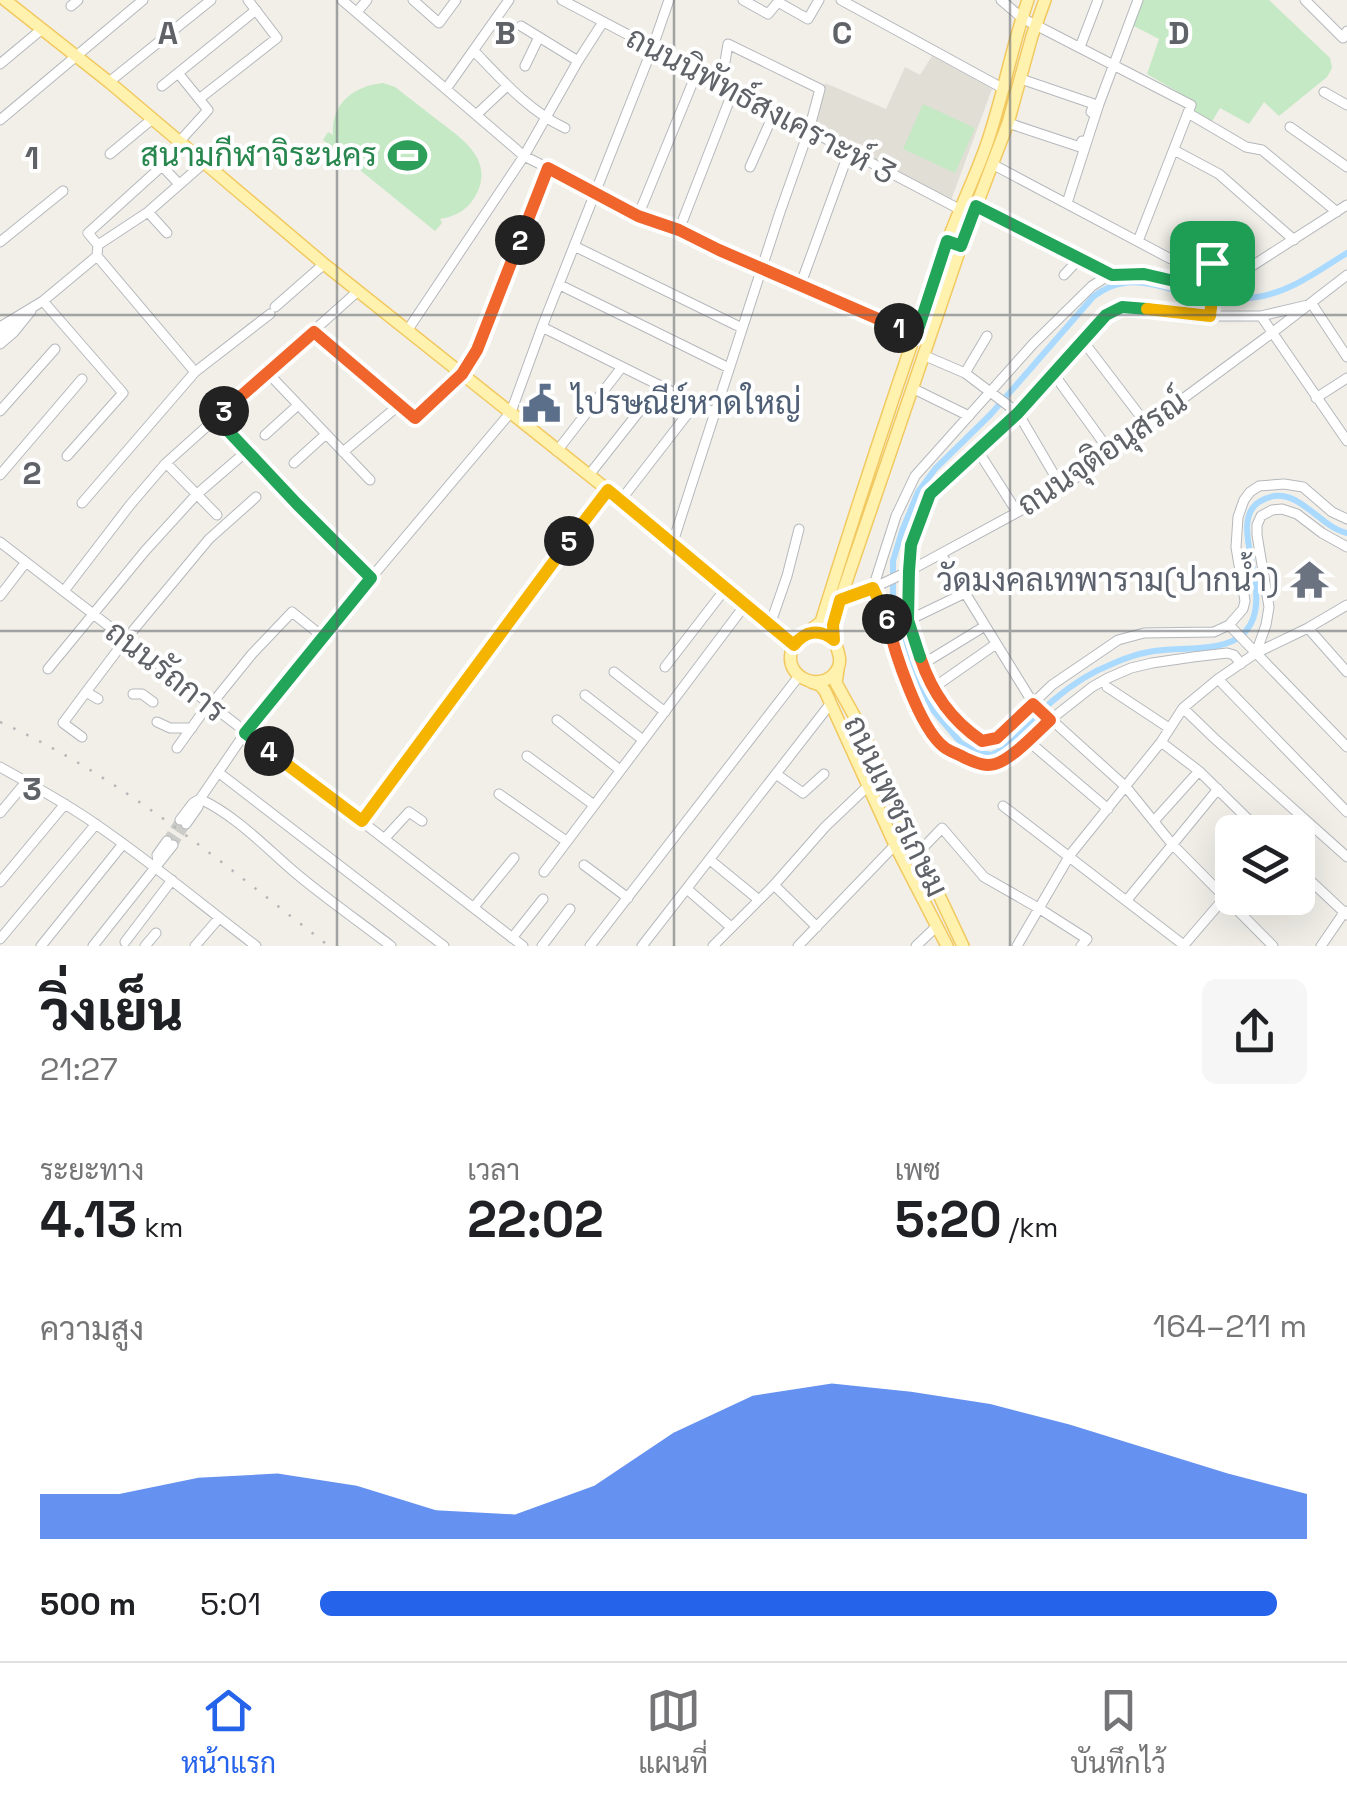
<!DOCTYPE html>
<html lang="th">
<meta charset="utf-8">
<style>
:root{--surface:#fff;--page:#f6f6f6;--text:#202124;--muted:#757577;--line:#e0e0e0;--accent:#2563eb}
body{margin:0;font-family:"Space Grotesk",Sarabun,sans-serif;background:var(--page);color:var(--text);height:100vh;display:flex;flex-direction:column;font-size:38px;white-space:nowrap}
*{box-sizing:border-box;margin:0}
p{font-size:32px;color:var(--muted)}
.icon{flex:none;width:55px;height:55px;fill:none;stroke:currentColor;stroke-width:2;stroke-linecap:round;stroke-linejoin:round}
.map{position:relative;height:946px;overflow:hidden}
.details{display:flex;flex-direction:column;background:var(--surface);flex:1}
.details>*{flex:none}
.tools{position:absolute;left:1215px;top:815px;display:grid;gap:20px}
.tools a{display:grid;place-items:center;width:100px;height:100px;border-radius:15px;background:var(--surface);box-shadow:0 10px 40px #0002;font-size:50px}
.pin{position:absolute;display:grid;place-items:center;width:85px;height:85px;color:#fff;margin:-42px;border-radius:20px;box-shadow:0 5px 15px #0006}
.km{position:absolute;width:50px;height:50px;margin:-25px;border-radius:50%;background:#222;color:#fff;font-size:28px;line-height:50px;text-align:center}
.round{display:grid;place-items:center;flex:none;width:105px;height:105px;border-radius:15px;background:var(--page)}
.summary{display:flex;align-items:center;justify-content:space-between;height:170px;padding:0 40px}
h1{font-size:55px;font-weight:800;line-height:75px}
.stats{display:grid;grid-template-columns:repeat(3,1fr);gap:15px;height:170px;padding:10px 40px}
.stats div{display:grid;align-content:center}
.stats b{font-size:50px;font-weight:800}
.stats small{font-size:28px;font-weight:400}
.stats p{font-size:28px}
.chart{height:280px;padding:20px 40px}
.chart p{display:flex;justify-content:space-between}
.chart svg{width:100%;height:180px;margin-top:10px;fill:var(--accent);opacity:.7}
ul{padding:0 40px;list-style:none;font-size:32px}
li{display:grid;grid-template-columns:160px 120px 1fr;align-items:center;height:75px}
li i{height:25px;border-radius:12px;background:var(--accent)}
.menu{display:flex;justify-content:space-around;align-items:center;height:140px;border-top:2px solid var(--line);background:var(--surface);font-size:28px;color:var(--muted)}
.menu a{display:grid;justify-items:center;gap:5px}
.menu .active{color:var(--accent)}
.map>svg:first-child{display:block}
.education{fill:#e1ded6}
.green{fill:#c5e8c5}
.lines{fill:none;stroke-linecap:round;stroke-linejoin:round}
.canal{stroke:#aadaff;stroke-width:6}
.minor-tunnel{stroke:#ccccc8;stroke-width:9;stroke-dasharray:9 4.5;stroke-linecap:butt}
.minor-casing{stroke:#b5b8bc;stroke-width:11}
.major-casing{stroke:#f2c960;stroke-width:14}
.minor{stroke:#fff;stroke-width:9}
.major{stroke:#fff2af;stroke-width:11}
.rail{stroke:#b6b7b8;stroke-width:2.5;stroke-dasharray:2.5 12;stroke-linecap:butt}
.split-1-casing{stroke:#fff;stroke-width:20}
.split-2-casing{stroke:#fff;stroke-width:20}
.split-3-casing{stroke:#fff;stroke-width:20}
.split-4-casing{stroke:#fff;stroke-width:20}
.split-5-casing{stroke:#fff;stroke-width:20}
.split-6-casing{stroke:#fff;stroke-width:20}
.split-7-casing{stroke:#fff;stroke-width:20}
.split-8-casing{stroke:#fff;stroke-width:20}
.split-9-casing{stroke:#fff;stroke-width:20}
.split-1{stroke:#22a559;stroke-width:12}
.split-2{stroke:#f0652b;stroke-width:12}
.split-3{stroke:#f0652b;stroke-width:12}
.split-4{stroke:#22a559;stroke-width:12}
.split-5{stroke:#f5b400;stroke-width:12}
.split-6{stroke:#f5b400;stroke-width:12}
.split-7{stroke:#f0652b;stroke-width:12}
.split-8{stroke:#22a559;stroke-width:12}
.split-9{stroke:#f5b400;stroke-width:12}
.grid{fill:none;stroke:#5f6368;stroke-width:2.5;stroke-opacity:0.55}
.labels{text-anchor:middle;stroke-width:8;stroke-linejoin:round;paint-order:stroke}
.street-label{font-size:32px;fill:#5f6368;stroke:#fff}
.leisure-label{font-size:32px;fill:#27864d;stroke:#fff;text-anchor:end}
.service-label{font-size:32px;fill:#4e5e75;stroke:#fff;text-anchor:start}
.worship-label{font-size:32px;fill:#5b616d;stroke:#fff;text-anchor:end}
.grid-label{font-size:32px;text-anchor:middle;font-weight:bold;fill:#5f6368;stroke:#fff;stroke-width:8;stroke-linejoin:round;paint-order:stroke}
</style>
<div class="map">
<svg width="1347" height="946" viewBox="0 0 1347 946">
<rect width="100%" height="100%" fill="#f1efe8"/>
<path class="education" d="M932,56L992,89L950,203L810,132L825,83L886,109L905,67L920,75Z"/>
<path class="green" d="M1141,0H1269L1330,58L1332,68L1327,77L1279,116L1264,102L1249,124L1220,108L1211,123L1192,112L1195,102L1147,74L1159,39L1132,25Z
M383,83L395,87C410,99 425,110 440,122C463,139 493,160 477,193C469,209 457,216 440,219L442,223L435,231L323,140L328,132L333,135C331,104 353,86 383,83Z
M923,104L975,128L955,173L903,149Z"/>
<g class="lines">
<path class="canal" d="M1347,253C1319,270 1291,292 1257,297C1240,300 1220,301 1203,297C1163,289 1129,268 1093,297L991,414L935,469L918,492L902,531L893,561V595L898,628L915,674L933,710L961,743L977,752L991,755L1004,749C1036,715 1068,681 1112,664C1123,659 1137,654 1149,652C1176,646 1226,654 1245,632C1278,596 1225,524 1259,502C1295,479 1316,526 1347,533"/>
<path class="minor-tunnel" d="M167,841L180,820
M173,845L186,824"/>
<defs>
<path id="minor" d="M342,0L524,156L596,192L638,216L679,230L719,250L916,335
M413,0L439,23L456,0
M562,0L961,210
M743,0L768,14L778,2L808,19L819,0
M841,0L1004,89
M1001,0L1022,18L1191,105L1138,241
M1305,0L1343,38L1347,31
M71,6L78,0
M357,12L367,0
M521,26L578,61
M1080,47L1098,0
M474,51C502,80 529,111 565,128
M0,64L42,29
M525,66L539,37
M178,73L208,110L179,142
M1021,79L1094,104L1091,112
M109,82L211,0
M162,86L256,10
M446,89L509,0
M1324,92L1347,105
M199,99L277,38L248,0
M1188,113L1246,147L1262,150L1337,212
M476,115L507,86
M0,120L143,0
M1008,123L1080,147L1082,141
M1290,127L1347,167
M1174,150L1219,174L1294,240
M110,154L151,120
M992,164L1169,258L1204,271
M750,167L774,113
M1067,203L1099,104L1138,0
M976,206L1112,275
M148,212L167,233
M638,216L697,72
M679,230L733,91
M0,242L63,191
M98,245L88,233L162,166L179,184
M574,246L742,328
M97,256L195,372
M1205 270a7 7 0 1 1 14 0a7 7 0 1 1-14 0Z
M1219,269L1252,266L1347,205
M1064,275L1080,258
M560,285L729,368
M800,286L849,152
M1213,290L1129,273L1106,277L1092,286L1033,344L915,476L896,516L873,588L886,616L891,640L907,682L930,731L945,748L980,764L991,766L1004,760L1050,720L1092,687L1108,678L1131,668L1152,663L1193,657L1227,653L1234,655L1241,664
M43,301L123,393L67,456
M275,307L324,264
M1210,316L1213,285
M1261,316L1347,441
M0,327L43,301L97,256L98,245L148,212L205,162
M542,327L715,413
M314,331L398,406L343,452
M407,331L524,156L578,61L603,22
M0,336L13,325
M1083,341L1147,425
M0,344L14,332L31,311
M923,355L965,373L1018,413L1062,488
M1347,357L1312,304L1261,316H1210L1128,307L1113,310L1092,329L1018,413L930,494L911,545L909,620L933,688L948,712L965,730L981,741L997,738L1052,685L1118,640L1144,633L1214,632L1229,625L1243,609L1245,601L1236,547L1238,517L1244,500L1250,492L1259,486L1284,484L1303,487L1332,512L1347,519
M267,372L370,480
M965,373L987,336
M1053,373L1111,453
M912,388L969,416
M1316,398L1347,378
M398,406L415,418L462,375L477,350L548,168
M0,411L55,349
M215,418L297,505L371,577
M265,435L298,405
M557,451L622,367
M978,451L1017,512
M166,463L217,515
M294,463L326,434
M0,475L82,379
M589,475L660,385
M621,500L696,403
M82,503L195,372L270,314
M0,542L523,946
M673,542L780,212L809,130L820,89L728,44L721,85
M941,554L1033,703L1126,787L1172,844L1273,946
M64,591L130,505L166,463L358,291
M0,596L26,562
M840,600L873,588L909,571L1062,488L1272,333L1347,275
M909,620L965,593
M770,625L787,576L799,529
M1229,625L1347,747
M1308,628L1347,672
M1256,653L1266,625L1269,607L1257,535V525L1261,516L1272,510L1282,509L1297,514L1322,533L1347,547
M923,664L985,626
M665,667L726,588
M48,669L145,551L196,495L247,451
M614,672L665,712
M1218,679L1347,812
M1107,687L1169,728
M933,688L996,644
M133,694H142L153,702
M585,695L643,740
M98,699L86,692L126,639L209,539L256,497
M210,706L252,654L292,612L322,636
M1183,708L1214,738L1347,857
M557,720L620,770
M157,722L170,728H192
M82,737L63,723L86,692
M1027,740L1108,809
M1161,742L1199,771L1261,832
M177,748L208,705
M527,756L594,805
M0,767C32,785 64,802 94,823C150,861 202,905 256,946
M218,772L444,946
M776,774L803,793L824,774
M499,794L566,841
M200,799C237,816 267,849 298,875C328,900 360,922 391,946
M1003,806L1185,946
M0,813L26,782
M180,820L193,803L200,799
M362,821L608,490
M1154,821L1199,771
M186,824L198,807L200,799L245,733L322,636L511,412L542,327L652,49L669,0
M385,838L409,812L422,821
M918,853L942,828L984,877L1040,909L1087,939L1081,946
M710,860L759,900
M158,862L157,855L167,841
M584,865L628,898
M1298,869L1347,915
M544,872L745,605
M0,882L65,804
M774,885L817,927
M687,889L731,927
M1127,900L1218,789
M474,907L514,858
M512,938L543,899
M0,939L96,824
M125,942L172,880
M1184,945L1232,889
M41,946L123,844
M93,946L173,845
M145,946L156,933
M195,946L219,918
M542,946L570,909
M590,946L799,676
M642,946L831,703
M713,946L774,885L825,827L869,785
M798,946L895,845
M916,946L937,926
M1017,946L1070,855L1161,742L1183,708L1218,679L1256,653L1308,628L1347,605
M1321,946L1345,911"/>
<path id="major" d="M5,0L109,82L324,264L673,542L793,645
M809,631L821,622C860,496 902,370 946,245C958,212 974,180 986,146C1003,98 1011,48 1028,0
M834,640C819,628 795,630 791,653C786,676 816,691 833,675C848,660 833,647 833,631C833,620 837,610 840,600L961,246L1008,123L1032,36L1045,0
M838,670L836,683L856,719L963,946
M811,682L820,685L825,691L895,845L947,946"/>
</defs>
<use href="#minor" class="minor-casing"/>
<use href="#major" class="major-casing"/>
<use href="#minor" class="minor"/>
<use href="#major" class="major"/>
<path class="rail" d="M0,722C122,777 224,865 329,946"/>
</g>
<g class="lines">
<defs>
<path id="split-1" d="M899,328L916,336L947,241L961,246L976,206L1112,275L1144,274L1213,290L1215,277L1219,269L1212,263"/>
<path id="split-2" d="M520,240L548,168L638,216L679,230L719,250L899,328"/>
<path id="split-3" d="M224,411L314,332L415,418L462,374L477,350L520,240"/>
<path id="split-4" d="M224,411L216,418L297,504L371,578L245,733L269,751"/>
<path id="split-5" d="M269,751L362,821L569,541"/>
<path id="split-6" d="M569,541L608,490L794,645C805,631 819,628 834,640L833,625L840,600L873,588L887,619"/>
<path id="split-7" d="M887,619C894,651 919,728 944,747C950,752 959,754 965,758C975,762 984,767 995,764C1012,759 1036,733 1050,720L1033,704L997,738L982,741C951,720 932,693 920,657"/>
<path id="split-8" d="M920,657L908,620L909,571L911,545L930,494L1018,413L1106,315L1122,307L1147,309"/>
<path id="split-9" d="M1147,309L1210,316L1213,290L1204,271L1207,264L1212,263"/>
</defs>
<use href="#split-1" class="split-1-casing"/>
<use href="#split-2" class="split-2-casing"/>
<use href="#split-3" class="split-3-casing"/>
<use href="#split-4" class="split-4-casing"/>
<use href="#split-5" class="split-5-casing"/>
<use href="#split-6" class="split-6-casing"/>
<use href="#split-7" class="split-7-casing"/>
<use href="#split-8" class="split-8-casing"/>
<use href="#split-9" class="split-9-casing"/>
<use href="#split-1" class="split-1"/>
<use href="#split-2" class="split-2"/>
<use href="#split-3" class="split-3"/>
<use href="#split-4" class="split-4"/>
<use href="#split-5" class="split-5"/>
<use href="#split-6" class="split-6"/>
<use href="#split-7" class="split-7"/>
<use href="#split-8" class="split-8"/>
<use href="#split-9" class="split-9"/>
</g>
<path class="grid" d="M337,0V946M674,0V946M1010,0V946M0,315H1347M0,631H1347"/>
<defs>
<symbol id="stadium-bare" viewBox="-9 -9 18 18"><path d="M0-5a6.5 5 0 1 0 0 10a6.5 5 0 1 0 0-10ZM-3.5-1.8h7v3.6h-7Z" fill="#2e9e5b" stroke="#fff" stroke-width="2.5" paint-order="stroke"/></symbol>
<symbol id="civic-bare" viewBox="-9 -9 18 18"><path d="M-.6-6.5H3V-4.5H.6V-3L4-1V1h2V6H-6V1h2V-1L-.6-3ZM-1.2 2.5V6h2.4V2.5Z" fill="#5c6f8a" stroke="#fff" stroke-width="2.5" paint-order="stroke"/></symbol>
<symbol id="temple-bare" viewBox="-9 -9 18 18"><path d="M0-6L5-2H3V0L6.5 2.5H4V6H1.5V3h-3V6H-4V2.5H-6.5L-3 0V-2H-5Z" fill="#6b7280" stroke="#fff" stroke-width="2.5" paint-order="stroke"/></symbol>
</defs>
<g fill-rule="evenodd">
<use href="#stadium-bare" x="380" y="128" width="55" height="55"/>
<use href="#civic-bare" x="514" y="376" width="55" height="55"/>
<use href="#temple-bare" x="1282" y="552" width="55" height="55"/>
</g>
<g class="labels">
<g class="street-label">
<text transform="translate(761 105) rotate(28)" y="11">ถนนนิพัทธ์สงเคราะห์ 3</text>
<text transform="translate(1102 453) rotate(-34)" y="11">ถนนจุติอนุสรณ์</text>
<text transform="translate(166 671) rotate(38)" y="11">ถนนรัถการ</text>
<text transform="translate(896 806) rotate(64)" y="11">ถนนเพชรเกษม</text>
</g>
<g class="leisure-label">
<text x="377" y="166">สนามกีฬาจิระนคร</text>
</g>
<g class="service-label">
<text x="572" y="414">ไปรษณีย์หาดใหญ่</text>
</g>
<g class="worship-label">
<text x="1279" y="591">วัดมงคลเทพาราม(ปากน้ำ)</text>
</g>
</g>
<g class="grid-label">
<text x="168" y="44">A</text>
<text x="505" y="44">B</text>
<text x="842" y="44">C</text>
<text x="1179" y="44">D</text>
<text x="32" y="169">1</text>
<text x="32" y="484">2</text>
<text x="32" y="800">3</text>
</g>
</svg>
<div class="tools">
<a><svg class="icon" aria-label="layers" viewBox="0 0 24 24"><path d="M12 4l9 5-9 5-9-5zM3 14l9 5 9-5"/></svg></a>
</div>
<div class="pin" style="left:1212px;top:263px;background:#1e9e55"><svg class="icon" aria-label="arrive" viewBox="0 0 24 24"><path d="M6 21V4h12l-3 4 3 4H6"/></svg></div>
<b class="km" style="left:899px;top:328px">1</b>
<b class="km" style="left:520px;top:240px">2</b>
<b class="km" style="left:224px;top:411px">3</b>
<b class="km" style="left:269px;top:751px">4</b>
<b class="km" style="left:569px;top:541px">5</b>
<b class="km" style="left:887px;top:619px">6</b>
</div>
<section class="details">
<div class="summary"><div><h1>วิ่งเย็น</h1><p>21:27</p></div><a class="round"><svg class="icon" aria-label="share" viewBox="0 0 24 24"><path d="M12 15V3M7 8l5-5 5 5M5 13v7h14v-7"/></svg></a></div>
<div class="stats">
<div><p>ระยะทาง</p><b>4.13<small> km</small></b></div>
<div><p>เวลา</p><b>22:02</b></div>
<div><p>เพซ</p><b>5:20<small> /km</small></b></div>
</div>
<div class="chart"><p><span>ความสูง</span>164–211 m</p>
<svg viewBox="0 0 160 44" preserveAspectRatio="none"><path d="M0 44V33L10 33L20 29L30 28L40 31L50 37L60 38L70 31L80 18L90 9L100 6L110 8L120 11L130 16L140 22L150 28L160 33V44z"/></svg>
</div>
<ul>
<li><b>500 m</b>5:01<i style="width:97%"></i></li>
</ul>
</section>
<nav class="menu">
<a class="active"><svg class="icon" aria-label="home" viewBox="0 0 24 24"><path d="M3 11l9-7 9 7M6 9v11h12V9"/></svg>หน้าแรก</a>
<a><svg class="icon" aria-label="map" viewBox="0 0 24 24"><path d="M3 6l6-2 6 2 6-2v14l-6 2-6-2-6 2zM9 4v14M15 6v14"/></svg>แผนที่</a>
<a><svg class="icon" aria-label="saved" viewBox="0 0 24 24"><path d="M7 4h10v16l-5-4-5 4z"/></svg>บันทึกไว้</a>
</nav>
